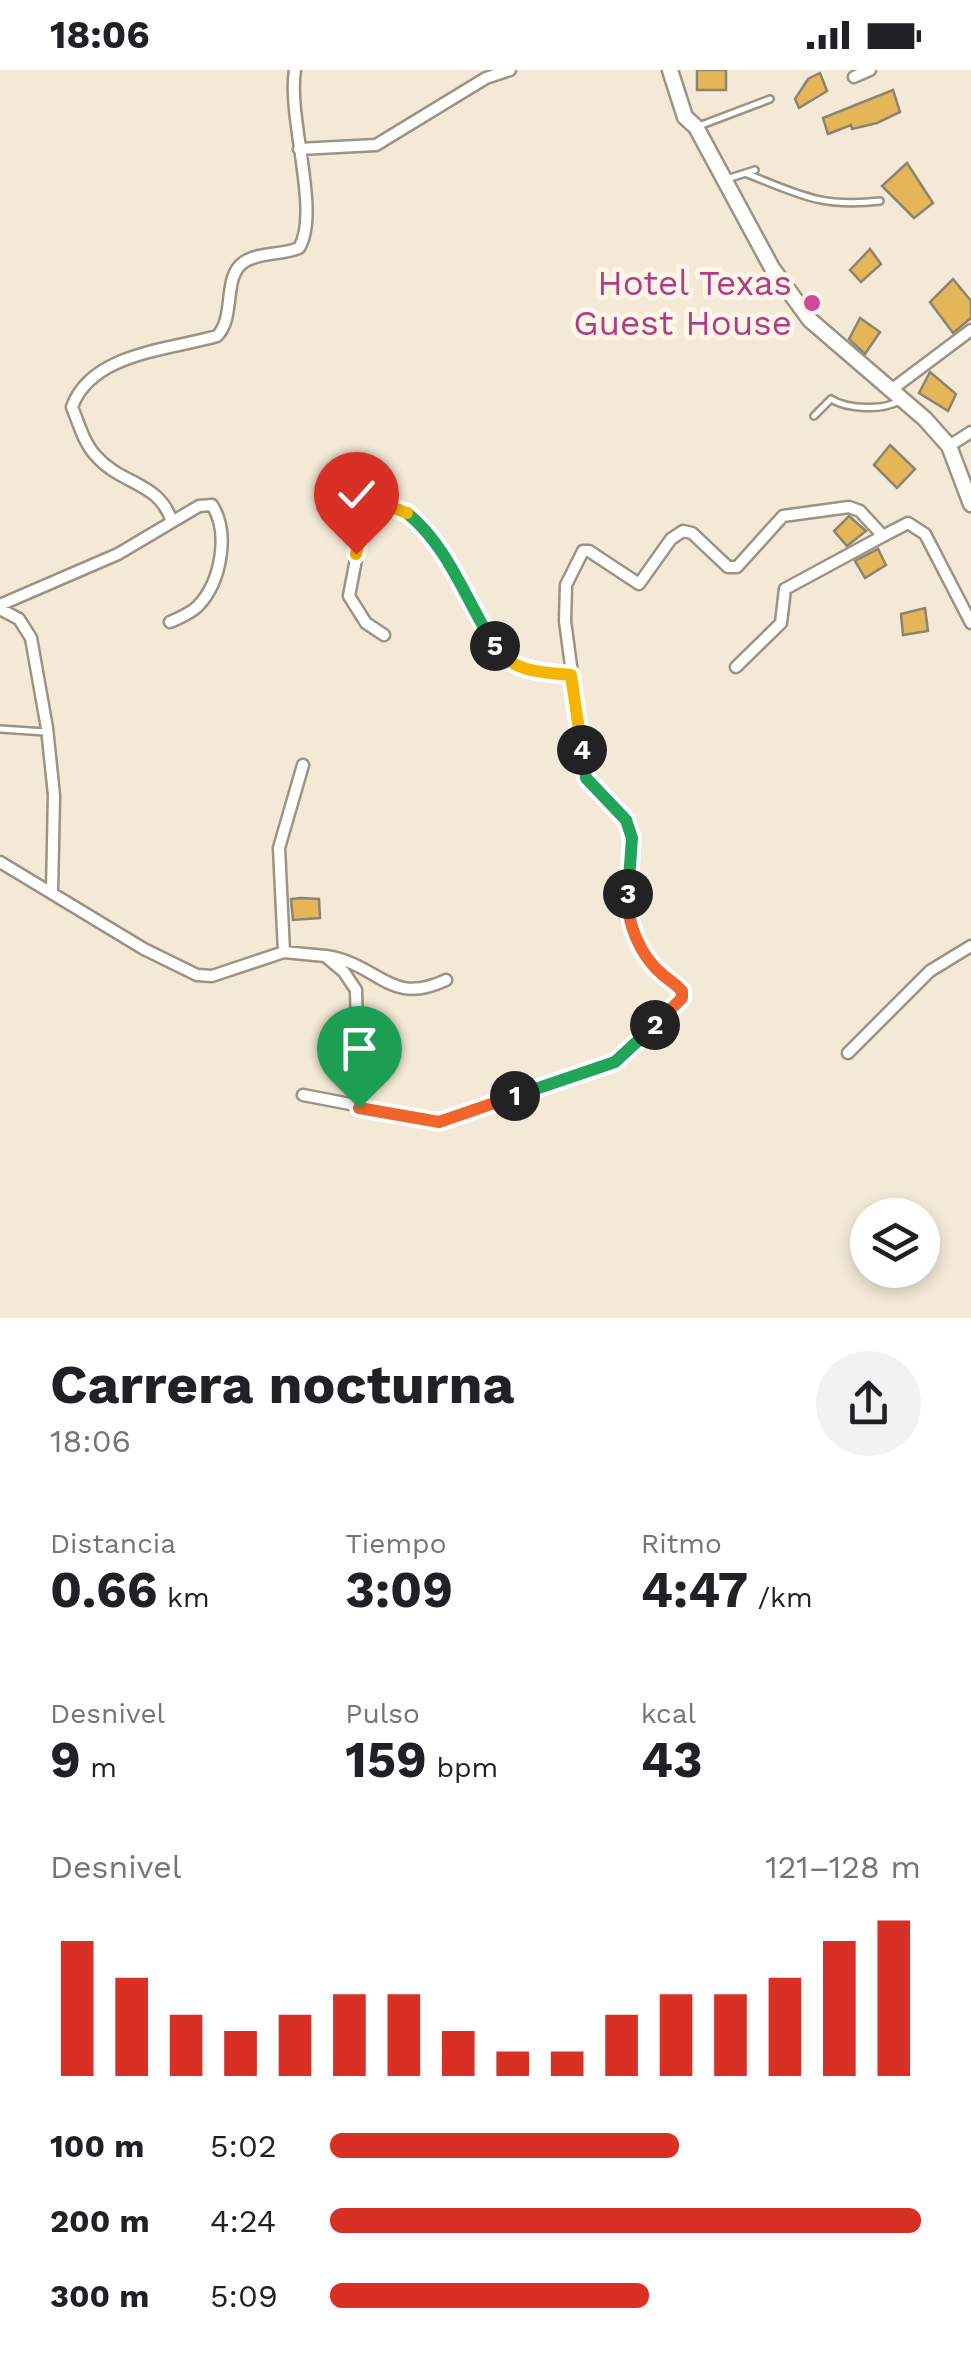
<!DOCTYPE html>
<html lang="es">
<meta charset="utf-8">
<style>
:root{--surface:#fff;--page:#f2f2f2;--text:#202124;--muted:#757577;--accent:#d93025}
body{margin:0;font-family:"Work Sans",sans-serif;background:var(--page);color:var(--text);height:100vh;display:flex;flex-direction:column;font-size:38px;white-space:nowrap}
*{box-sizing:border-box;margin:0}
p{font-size:32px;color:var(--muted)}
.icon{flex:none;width:55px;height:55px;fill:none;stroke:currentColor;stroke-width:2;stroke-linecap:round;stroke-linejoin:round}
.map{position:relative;height:1248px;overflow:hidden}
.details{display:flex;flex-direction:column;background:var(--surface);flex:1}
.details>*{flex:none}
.tools{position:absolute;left:850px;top:1128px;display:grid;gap:20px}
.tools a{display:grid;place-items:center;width:90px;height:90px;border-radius:50%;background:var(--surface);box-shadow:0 5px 15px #0003;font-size:50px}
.pin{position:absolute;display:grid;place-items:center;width:85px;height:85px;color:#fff;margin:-102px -42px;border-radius:50% 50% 50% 0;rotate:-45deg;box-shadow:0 0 10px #0007}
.pin .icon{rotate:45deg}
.km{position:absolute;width:50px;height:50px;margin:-25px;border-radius:50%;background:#222;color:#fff;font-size:28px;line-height:50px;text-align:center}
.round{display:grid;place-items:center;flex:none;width:105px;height:105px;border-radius:52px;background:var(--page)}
.headline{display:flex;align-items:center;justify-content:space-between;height:170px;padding:0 50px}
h1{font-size:55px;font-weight:700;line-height:75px}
.metrics{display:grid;grid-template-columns:repeat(3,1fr);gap:15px;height:170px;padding:10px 50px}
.metrics div{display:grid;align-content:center}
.metrics b{font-size:50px;font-weight:700}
.metrics small{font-size:28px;font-weight:400}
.metrics p{font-size:28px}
.chart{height:280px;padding:20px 50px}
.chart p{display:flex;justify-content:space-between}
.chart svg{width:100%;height:180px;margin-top:10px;stroke:var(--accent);stroke-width:6}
ul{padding:0 50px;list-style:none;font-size:32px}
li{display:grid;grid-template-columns:160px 120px 1fr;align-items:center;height:75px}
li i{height:25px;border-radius:12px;background:var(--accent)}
.status{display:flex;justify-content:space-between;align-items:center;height:70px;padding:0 50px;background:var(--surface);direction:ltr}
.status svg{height:28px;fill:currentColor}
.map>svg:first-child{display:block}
.building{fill:#e5b658;stroke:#8c8372;stroke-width:2.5}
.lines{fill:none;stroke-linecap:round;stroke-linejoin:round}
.service-casing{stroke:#9c9381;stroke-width:10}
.minor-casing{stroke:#9c9381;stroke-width:15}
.secondary-casing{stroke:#9c9381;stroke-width:19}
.service{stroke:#fff;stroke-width:5}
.minor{stroke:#fff;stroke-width:10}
.secondary{stroke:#fff;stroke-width:14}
.split-1-casing{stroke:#fff;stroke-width:20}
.split-2-casing{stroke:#fff;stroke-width:20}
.split-3-casing{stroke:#fff;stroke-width:20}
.split-4-casing{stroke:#fff;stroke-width:20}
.split-5-casing{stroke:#fff;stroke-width:20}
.split-6-casing{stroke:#fff;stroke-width:20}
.split-7-casing{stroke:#fff;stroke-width:20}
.split-1{stroke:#f0652b;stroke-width:12}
.split-2{stroke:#22a559;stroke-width:12}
.split-3{stroke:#f0652b;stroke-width:12}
.split-4{stroke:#22a559;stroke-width:12}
.split-5{stroke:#f5b400;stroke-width:12}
.split-6{stroke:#22a559;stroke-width:12}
.split-7{stroke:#f5b400;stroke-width:12}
.hotel-dot{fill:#d1479c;stroke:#fff6e7;stroke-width:4}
.labels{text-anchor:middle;stroke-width:10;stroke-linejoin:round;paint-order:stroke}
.hotel-label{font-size:35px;fill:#b23c85;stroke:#fff6e7;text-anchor:end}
</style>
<div class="status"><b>18:06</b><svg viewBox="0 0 49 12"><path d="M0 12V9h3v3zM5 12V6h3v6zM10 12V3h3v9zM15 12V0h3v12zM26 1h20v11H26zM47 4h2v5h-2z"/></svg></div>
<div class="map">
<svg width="971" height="1248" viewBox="0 0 971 1248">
<rect width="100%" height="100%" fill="#f3e9d6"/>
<path class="building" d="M697,0H726V20H697Z
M820,3L827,21L799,38L795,29L808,9Z
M893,20L900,42L877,53L852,59L851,55L828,64L823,48Z
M907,93L933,133L914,148L882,116Z
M870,179L881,194L861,212L850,200Z
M953,209L971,231V248L953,263L930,232Z
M860,248L880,262L865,284L849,269Z
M930,302L956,324L948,341L919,323Z
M890,375L915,399L897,418L874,395Z
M849,446L866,461L847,476L834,461Z
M878,479L886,495L865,508L855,491Z
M925,538L928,561L903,565L901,544Z
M301,828L319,829L320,848L293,850L291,829Z"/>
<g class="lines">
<defs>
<path id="service" d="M699,56L770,29
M745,103C798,124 821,138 880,131
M727,109L755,100
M814,346L831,329C847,339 882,341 899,331
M0,659L45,662"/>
<path id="minor" d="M854,7L870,0
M299,79L376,75L486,8L510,0
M891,320L971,260
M949,376L971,362
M172,452C160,412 122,415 97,387C84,374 79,354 72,337C91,283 169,280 217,266C236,247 222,207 244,192C259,182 283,185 299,178C321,142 287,48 295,0
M0,535L118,484L199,436L212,435C230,463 221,512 198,536C190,544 179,548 170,552
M0,539L19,549L31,568L47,658L54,725L52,822
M384,565L366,553L349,526L362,458L379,432C464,450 459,576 525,600C538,605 557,603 571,605
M736,597L781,553L785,519L883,466
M0,792L144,879L197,905L212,906L284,882L325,886L344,902L356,920L359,1038
M284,882L279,778L303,695
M326,886C380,894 389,937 446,910
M848,983L930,901L971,876
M303,1025L439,1051L624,987L682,927L675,912L661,904L640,875L627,849L632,768L626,750L586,708L565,551L566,515L583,481H589L639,514L671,469L683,461L692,463L728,497H737L783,446L849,437L860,441L883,466L908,453L925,464L971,553"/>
<path id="secondary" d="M670,0L685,47L696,57L772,198L810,250L925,349L949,376L971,434"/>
</defs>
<use href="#service" class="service-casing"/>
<use href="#minor" class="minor-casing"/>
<use href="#secondary" class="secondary-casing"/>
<use href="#service" class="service"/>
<use href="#minor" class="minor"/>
<use href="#secondary" class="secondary"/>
</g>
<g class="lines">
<defs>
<path id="split-1" d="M359,1038L439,1052L515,1026"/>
<path id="split-2" d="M515,1026L615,992L655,955"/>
<path id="split-3" d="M628,824C626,852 640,886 663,905C670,911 675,913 682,921V928L655,955"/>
<path id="split-4" d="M582,680L586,708L626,750L632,768L628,824"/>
<path id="split-5" d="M495,576C513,603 542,602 571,605L582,680"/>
<path id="split-6" d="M407,443C449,477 466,531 495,576"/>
<path id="split-7" d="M356,484L362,458L378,432L407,443"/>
</defs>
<use href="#split-1" class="split-1-casing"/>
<use href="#split-2" class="split-2-casing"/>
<use href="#split-3" class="split-3-casing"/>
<use href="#split-4" class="split-4-casing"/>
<use href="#split-5" class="split-5-casing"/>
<use href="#split-6" class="split-6-casing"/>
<use href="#split-7" class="split-7-casing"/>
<use href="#split-1" class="split-1"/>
<use href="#split-2" class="split-2"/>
<use href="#split-3" class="split-3"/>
<use href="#split-4" class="split-4"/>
<use href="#split-5" class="split-5"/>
<use href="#split-6" class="split-6"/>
<use href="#split-7" class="split-7"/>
</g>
<circle class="hotel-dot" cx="812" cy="233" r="10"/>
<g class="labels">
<g class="hotel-label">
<text x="792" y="225">Hotel Texas<tspan x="792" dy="40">Guest House</tspan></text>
</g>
</g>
</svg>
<div class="tools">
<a><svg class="icon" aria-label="layers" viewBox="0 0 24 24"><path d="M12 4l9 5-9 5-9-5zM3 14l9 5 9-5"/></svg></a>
</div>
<div class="pin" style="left:359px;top:1038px;background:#1e9e55"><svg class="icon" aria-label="arrive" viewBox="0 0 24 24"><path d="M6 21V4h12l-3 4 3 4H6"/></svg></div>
<div class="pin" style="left:356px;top:484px;background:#d93025"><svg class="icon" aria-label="check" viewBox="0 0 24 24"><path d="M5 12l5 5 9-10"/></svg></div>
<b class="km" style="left:515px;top:1026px">1</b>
<b class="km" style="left:655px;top:955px">2</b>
<b class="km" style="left:628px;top:824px">3</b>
<b class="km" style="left:582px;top:680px">4</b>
<b class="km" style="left:495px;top:576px">5</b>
</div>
<section class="details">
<div class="headline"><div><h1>Carrera nocturna</h1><p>18:06</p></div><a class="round"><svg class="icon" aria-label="share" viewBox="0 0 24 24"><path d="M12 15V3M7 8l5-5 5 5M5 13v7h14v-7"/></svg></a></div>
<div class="metrics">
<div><p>Distancia</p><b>0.66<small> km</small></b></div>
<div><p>Tiempo</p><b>3:09</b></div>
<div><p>Ritmo</p><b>4:47<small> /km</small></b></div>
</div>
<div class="metrics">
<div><p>Desnivel</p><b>9<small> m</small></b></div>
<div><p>Pulso</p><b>159<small> bpm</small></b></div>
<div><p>kcal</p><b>43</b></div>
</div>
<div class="chart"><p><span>Desnivel</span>121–128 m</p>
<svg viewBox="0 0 160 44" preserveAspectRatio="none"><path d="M5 44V11M15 44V20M25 44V29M35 44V33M45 44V29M55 44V24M65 44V24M75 44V33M85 44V38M95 44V38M105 44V29M115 44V24M125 44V24M135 44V20M145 44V11M155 44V6"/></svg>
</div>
<ul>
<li><b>100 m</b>5:02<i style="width:59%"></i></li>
<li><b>200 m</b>4:24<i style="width:100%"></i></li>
<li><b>300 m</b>5:09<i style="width:54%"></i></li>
</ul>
</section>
